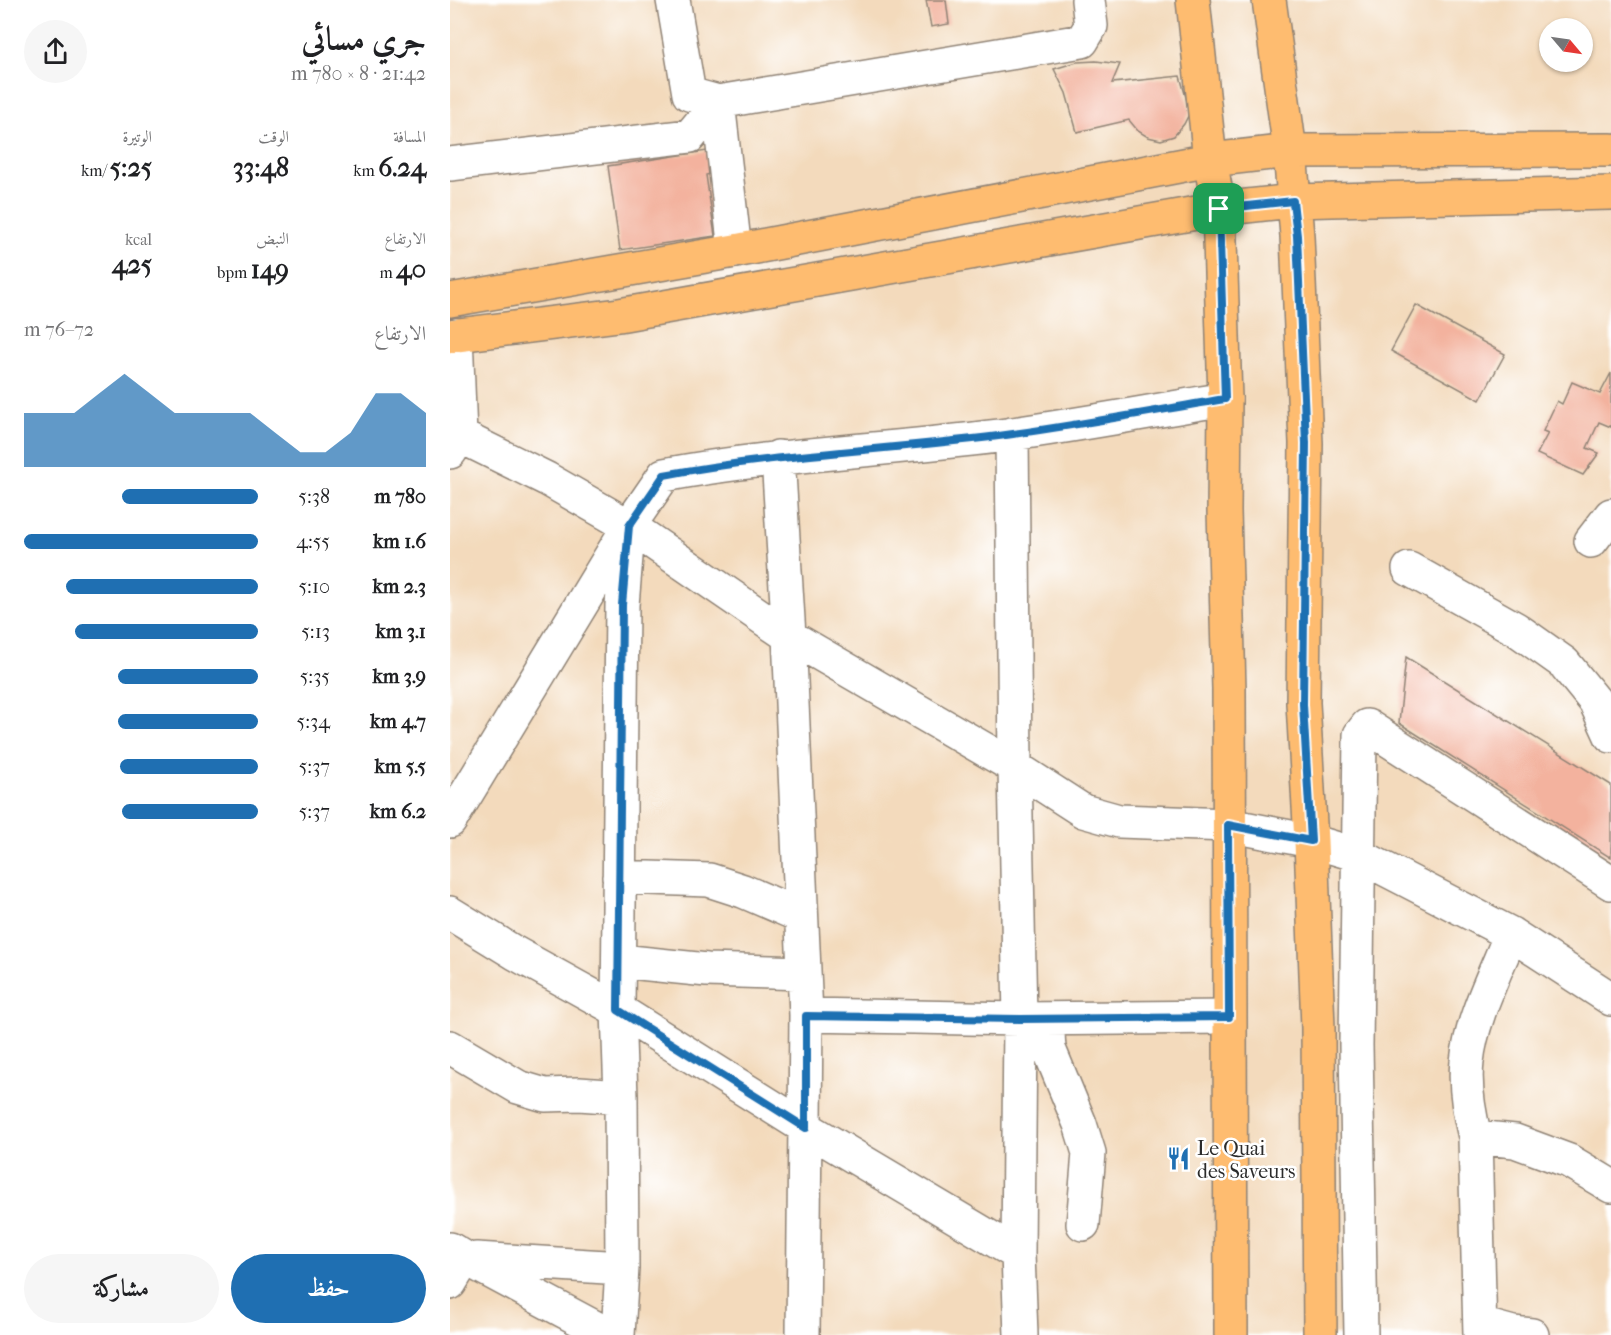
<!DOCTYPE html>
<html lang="ar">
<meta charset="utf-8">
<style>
:root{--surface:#fff;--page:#f6f6f6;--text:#202124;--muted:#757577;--accent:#1f6fb2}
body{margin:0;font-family:"IM FELL French Canon",Amiri,serif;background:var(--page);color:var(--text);direction:rtl;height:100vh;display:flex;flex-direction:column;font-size:22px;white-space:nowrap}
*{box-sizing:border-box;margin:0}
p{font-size:20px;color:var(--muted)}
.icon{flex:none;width:33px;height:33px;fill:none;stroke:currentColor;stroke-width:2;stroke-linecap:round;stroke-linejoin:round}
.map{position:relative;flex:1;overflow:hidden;direction:ltr}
.panel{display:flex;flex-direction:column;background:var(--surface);width:450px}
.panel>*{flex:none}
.needle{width:39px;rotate:119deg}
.fabs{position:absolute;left:1089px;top:18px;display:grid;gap:12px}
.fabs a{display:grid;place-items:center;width:54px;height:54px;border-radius:50%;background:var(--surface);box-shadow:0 2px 4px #0004;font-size:30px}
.pin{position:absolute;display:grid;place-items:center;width:51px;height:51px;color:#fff;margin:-26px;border-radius:12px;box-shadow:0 3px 9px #0006}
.round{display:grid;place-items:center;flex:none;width:63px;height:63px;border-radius:32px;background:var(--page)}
.overview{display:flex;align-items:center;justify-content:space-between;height:102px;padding:0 24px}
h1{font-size:33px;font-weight:700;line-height:45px}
.stats{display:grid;grid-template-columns:repeat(3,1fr);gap:9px;height:102px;padding:6px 24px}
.stats div{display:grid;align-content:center}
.stats b{font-size:26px;font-weight:700}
.stats small{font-size:16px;font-weight:400}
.stats p{font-size:16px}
.chart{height:168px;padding:12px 24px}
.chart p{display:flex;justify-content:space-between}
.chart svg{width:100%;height:108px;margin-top:6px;fill:var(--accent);opacity:.7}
.action{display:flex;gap:12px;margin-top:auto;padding:12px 24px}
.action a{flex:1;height:69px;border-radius:36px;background:var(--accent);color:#fff;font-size:24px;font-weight:700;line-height:69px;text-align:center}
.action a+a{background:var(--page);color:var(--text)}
ul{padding:0 24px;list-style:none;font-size:20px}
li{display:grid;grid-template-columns:96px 72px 1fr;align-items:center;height:45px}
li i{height:15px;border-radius:8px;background:var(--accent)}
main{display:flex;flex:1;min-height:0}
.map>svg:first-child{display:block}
.building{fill:#f3b29e}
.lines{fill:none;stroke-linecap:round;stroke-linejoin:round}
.minor-casing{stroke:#8f8274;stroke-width:36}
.major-casing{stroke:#8f8274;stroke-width:36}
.minor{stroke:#fff;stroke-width:33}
.major{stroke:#febc70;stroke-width:33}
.route-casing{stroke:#fff;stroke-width:12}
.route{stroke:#1f6fb2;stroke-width:8}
.labels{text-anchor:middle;stroke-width:5;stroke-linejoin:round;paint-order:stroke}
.poi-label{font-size:20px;fill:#2b2b2b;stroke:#fff;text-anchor:start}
</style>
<main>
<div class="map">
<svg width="1161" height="1335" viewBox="0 0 1161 1335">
<rect width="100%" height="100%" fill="#fff"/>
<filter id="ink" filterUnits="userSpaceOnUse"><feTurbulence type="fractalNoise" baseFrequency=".0167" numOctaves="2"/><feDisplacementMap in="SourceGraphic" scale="12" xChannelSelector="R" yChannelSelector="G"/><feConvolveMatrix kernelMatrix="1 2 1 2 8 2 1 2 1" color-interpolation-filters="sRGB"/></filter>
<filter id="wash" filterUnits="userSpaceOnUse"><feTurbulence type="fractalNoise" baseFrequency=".008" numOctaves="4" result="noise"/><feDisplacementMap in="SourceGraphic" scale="24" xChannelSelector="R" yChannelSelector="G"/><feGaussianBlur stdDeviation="1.35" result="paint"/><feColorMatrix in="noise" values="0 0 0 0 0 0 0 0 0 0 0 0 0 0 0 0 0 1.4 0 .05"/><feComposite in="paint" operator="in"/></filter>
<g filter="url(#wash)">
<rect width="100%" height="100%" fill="#f3dabc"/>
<g id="blocks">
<path class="building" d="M476,0H496L499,24L481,27Z
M646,61L670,64L662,83L730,76L740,112L734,124L724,136L711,140L698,137L688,131L679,120L627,132L616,93L604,69L627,62Z
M257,151L260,174L256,175L265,236L170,250L158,166Z
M966,305L1055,354L1030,400L941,351Z
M1161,373V427L1149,422L1137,448L1149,453L1133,475L1087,454L1098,433L1093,431L1107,401L1112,404L1122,382L1150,394Z
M956,657L1161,785V858L949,723Z"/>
</g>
</g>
<g filter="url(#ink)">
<use href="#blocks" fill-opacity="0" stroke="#8f8274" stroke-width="1.5"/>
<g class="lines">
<defs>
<path id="minor" d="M223,0L239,94L268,102L632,41L641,26L638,0
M268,102L285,251
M0,164L240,136L268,102
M562,434L565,767L570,1019L568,1254L571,1335
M10,436L97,479L179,526L339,636L565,767L633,811L669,821L778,825L861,841L908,855L1061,934L1161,999
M0,452L10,436L6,335
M328,457L339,636L356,1015L353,1335
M1141,541L1161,515
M959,569L1066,629L1114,663L1145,701L1161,736
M0,821L179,526L214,475C330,453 447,450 563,434C634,424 704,411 775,399
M169,877L259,880L293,891L351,916
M0,913L65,953L168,1010L356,1128L568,1254
M170,961L257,970L354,973
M356,1015L570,1019L779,1017
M597,1019L599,1049L630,1124L639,1153L633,1224
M0,1047L68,1087L95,1095L129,1094L171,1097
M1025,1137L1065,1141L1119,1161L1161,1186
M0,1249L15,1258L0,1283
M15,1258L159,1335
M26,1259L172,1268
M1030,1324L1063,1333L1082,1335
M168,1335L172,1268L171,1097L168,1010L172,605L178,533
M911,1335L906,1045L910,735L917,726L1161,883
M1030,1335L1025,1137C1019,1113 1014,1087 1017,1062C1021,1020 1045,974 1061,934"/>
<path id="major" d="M743,0L760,160L769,209L775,399L774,511L779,689L781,1335
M819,0L840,151L847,236L856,443L853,703L861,841L868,1028L870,1335
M0,300L285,251L760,160L840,151L1161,150
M0,336L169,315L769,209L843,201L1161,193"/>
</defs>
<use href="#minor" class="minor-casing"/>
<use href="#major" class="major-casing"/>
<use href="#minor" class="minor"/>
<use href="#major" class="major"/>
</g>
</g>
<g class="lines" filter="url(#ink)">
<defs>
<path id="route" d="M843,201L847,236L856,443L853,704L861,841L778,825L779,1017L570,1019L356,1016V1128L168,1010L172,605L179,526L214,475C330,453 447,450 563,434C634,424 704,411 775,399L769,209Z"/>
</defs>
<use href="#route" class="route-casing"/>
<use href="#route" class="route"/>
</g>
<defs>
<symbol id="restaurant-bare" viewBox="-9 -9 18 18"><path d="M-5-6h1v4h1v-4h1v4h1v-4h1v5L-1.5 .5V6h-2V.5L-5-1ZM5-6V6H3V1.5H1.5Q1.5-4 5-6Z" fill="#1f6fb2" stroke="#fff" stroke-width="2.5" paint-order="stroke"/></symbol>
</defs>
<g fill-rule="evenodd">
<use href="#restaurant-bare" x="712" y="1142" width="33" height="33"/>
</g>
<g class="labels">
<g class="poi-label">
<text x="747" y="1155">Le Quai<tspan x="747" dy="23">des Saveurs</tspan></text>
</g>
</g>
</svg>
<div class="fabs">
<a><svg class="needle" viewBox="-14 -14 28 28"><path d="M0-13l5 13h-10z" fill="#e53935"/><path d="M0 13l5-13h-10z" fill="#757577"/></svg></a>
</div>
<div class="pin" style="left:769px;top:209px;background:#1e9e55"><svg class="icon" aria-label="arrive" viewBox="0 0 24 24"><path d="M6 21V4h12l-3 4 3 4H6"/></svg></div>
</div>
<section class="panel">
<div class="overview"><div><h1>جري مسائي</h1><p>21:42 · 8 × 780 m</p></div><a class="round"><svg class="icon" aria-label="share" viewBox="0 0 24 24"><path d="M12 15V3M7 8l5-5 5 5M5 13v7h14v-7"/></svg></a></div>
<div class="stats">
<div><p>المسافة</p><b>6.24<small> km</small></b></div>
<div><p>الوقت</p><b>33:48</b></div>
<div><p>الوتيرة</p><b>5:25<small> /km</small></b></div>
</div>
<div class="stats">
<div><p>الارتفاع</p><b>40<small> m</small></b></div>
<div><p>النبض</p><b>149<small> bpm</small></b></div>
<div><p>kcal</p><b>425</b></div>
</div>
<div class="chart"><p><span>الارتفاع</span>72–76 m</p>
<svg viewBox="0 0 160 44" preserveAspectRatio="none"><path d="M0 44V22L10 22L20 22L30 14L40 6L50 14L60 22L70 22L80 22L90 22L100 30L110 38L120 38L130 30L140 14L150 14L160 22V44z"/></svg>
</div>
<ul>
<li><b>780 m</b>5:38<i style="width:58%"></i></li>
<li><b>1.6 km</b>4:55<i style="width:100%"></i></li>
<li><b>2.3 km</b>5:10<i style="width:82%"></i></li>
<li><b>3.1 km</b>5:13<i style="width:78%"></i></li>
<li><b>3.9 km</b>5:35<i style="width:60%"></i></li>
<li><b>4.7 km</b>5:34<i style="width:60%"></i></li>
<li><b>5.5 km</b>5:37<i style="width:59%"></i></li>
<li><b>6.2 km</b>5:37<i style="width:58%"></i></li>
</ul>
<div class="action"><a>حفظ</a><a>مشاركة</a></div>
</section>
</main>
